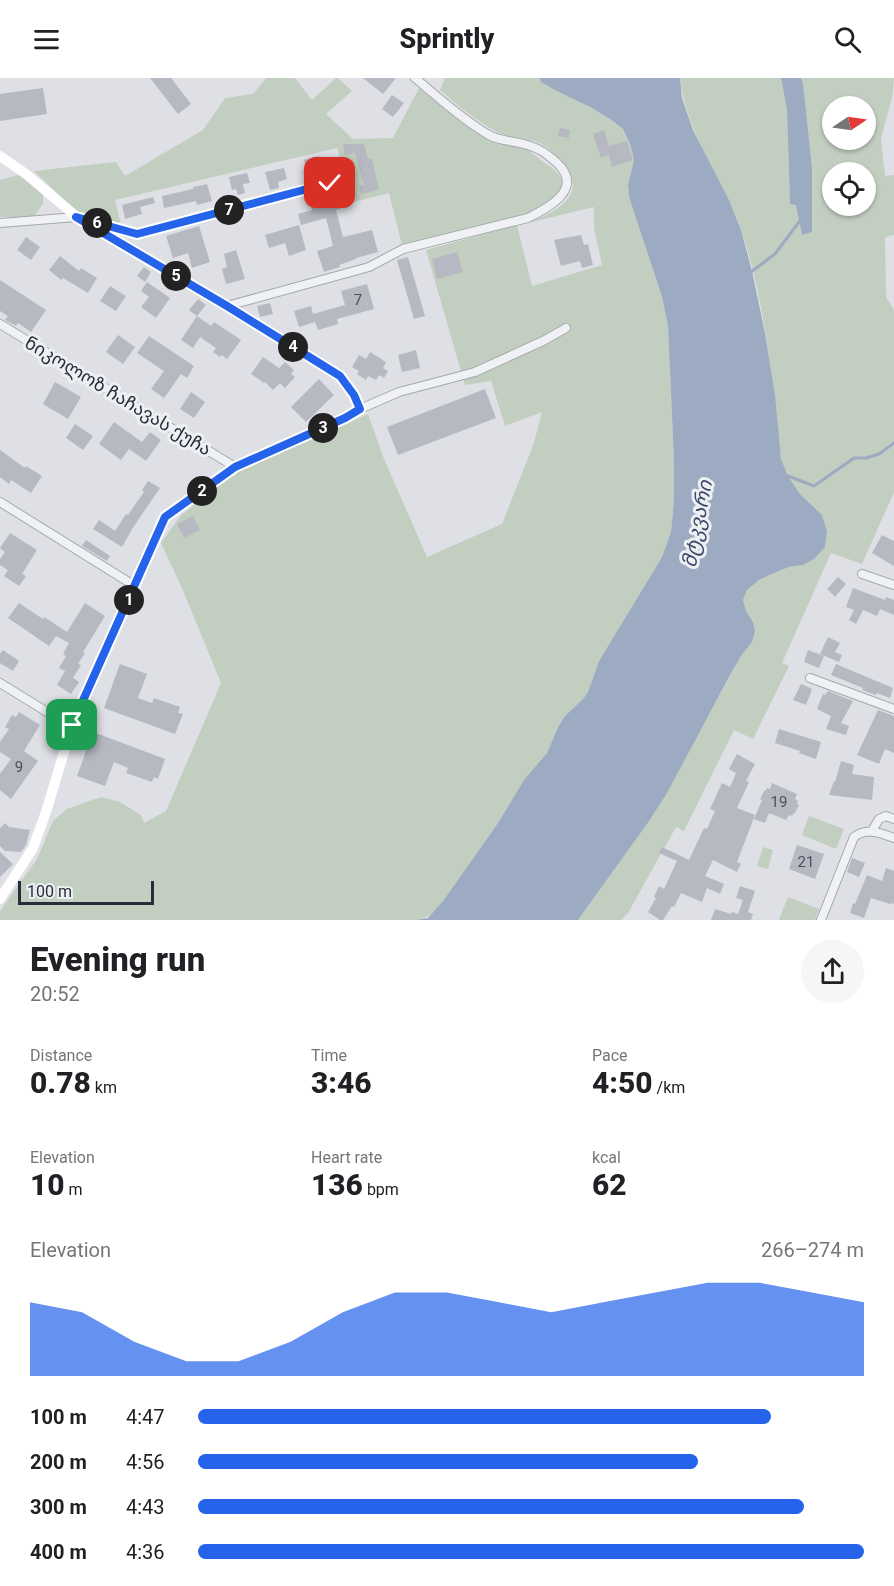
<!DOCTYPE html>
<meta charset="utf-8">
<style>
:root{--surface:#fff;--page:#f6f6f6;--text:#202124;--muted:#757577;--accent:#2563eb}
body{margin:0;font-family:Roboto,"Noto Sans Georgian",sans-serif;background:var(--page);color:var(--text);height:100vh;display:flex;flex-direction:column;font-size:22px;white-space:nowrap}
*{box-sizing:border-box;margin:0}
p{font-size:20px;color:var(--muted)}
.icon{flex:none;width:33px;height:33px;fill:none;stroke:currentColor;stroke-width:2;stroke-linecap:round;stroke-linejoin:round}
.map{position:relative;height:842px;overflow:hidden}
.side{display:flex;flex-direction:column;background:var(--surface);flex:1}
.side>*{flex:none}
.needle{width:39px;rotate:77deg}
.controls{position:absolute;left:822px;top:18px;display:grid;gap:12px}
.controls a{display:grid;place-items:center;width:54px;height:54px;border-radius:50%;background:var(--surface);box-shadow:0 2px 4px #0004;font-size:30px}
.scale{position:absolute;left:18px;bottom:15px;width:136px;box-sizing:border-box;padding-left:6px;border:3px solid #292d3a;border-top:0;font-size:16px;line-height:21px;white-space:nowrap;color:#292d3a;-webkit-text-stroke:4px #edeff3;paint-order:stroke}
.pin{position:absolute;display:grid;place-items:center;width:51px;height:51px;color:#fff;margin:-26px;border-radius:12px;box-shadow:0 3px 9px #0006}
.km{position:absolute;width:30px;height:30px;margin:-15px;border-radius:50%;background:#222;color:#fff;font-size:16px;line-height:30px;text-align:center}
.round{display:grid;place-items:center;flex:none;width:63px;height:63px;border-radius:32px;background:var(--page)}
.headline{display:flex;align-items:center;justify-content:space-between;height:102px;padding:0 30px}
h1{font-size:33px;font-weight:800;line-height:45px}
.stats{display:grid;grid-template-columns:repeat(3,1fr);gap:9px;height:102px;padding:6px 30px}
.stats div{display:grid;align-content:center}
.stats b{font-size:30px;font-weight:800}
.stats small{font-size:16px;font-weight:400}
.stats p{font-size:16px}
.chart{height:168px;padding:12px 30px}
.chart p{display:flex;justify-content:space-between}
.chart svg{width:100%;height:108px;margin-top:6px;fill:var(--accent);opacity:.7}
ul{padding:0 30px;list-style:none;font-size:20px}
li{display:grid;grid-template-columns:96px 72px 1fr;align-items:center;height:45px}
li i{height:15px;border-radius:8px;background:var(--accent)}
header{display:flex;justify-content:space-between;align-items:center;height:78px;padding:0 30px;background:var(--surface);font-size:27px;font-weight:800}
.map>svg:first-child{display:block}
.green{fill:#c2cec0;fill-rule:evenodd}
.water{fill:#9dabc2}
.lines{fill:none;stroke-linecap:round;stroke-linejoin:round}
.stream{stroke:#9dabc2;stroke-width:3}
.building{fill:#b6b9c1}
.street-casing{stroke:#a4a7ae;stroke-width:10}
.street{stroke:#f0f1f4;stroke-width:8}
.secondary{stroke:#fff;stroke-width:10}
.route-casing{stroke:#fff;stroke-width:12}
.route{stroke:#2563eb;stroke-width:8}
.labels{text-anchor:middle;stroke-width:6;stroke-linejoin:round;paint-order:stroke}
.number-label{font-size:15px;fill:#4c505c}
.street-label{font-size:18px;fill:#292d3a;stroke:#edeff3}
.water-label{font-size:20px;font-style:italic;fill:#384969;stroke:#edeff3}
</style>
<header><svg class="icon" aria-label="menu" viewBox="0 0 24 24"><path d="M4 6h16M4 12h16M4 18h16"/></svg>Sprintly<svg class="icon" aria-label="search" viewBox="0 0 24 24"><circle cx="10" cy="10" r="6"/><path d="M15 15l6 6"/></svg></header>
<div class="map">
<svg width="894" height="842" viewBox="0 0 894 842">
<rect width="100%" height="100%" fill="#dee0e5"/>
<path class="green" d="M266,0H295L312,22L336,0H338L352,13L326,36L353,61L393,60L419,10C441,28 462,47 487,61C499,68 514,67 527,72C533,75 540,82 546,86C584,108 549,125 525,137L402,167L389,115L354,124L337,70L115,122L121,147L82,137L72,129L34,93L116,84L125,98L203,52L225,20L253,16Z
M445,0H539L541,4L592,30L610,41L623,51L630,66L634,82L628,107L629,119L662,219L668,248L674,384V422L671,454L662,479L599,583L588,614L583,621L565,638L558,649L547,675L524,702L498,745L443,823C434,835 431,839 415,842H0V833L37,781L53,743L67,731L101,719L120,724L141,737L144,745L166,733L221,605L182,510L161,465L181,437L242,390L274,378L368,336L384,381L427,479L502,446L534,365L542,334L505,348L491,303L465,307L426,172L517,147L532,208L602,187L594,150V129L532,144C557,132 587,118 565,88C558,79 551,71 541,66C529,59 511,61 497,54C476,43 457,27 440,12Z
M680,0H781L787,32L790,126H796L802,157L812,154V90L801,0H894L892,19L881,61L885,98L894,97V157L885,159L886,219L894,232V414L862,486L831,475L782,585L789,588L753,661L734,652L684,753L676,749L628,835L621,842H578L618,786L702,649L741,578L752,564L755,553L753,544L746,533L743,522L747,512L759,502L774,495L789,489L803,487L825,469L827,453L822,437L800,416L788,398L781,381C772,306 766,224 741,152C722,98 687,58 680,0ZM832,28H866V62H832ZM832,94H866V128H832Z
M22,96L43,117V126L34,138L29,139H0V102Z
M809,738L844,751L836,771L802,757Z
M763,769L773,772L768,791L757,788Z
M788,819L819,831L815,842H779Z"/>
<path class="water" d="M539,0H680L682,20L693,52L729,122L741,152L752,193L765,255L775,317L781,381L788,398L800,416L822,437L827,453L825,469L814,481L803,487L789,489L774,495L759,502L747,512L743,522L746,533L753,544L755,553L752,564L741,578L729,599L667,715L649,743L578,842H415L428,840L443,823L498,745L524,702L547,675L558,649L565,638L583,621L588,614L599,583L662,479L671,454L674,422V383L668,248L662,219L629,119L628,107L634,82L630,66L623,51L610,41L592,30L555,12L541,4Z
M781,0H801L803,6L812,90V154L802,157L796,127L790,126L787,32Z"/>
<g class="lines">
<path class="stream" d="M751,194L775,176L799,144
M785,399L788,398L814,408L854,380H866L879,376L894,365"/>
</g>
<path class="building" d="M150,0H171L191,26L178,36Z
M363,0H396L383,16Z
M43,10L47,36L0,43V16Z
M392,17L404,25L393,39L382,31Z
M560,50L570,52L569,60L558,58Z
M604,52L609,68L627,63L633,82L612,89L609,77L601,80L593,56Z
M343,66H364L368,81H372L379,112L361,116L359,108L364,107L355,75L344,77Z
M319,78L322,92L312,95L314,103L306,105L303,94L307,93L304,82Z
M284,90L287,101L278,104L279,110L270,112L265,94Z
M247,95L250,105L243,106L245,115L238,117L236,111L232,112L229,99Z
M207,106L212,123L197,127L196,123L164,130L162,118L193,111V109Z
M341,107L348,128L336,132L343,159L372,152L378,174L356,180V181L339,187L340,189L324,194L317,173L333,168L326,140L301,147L298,136L312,132L308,119L332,112L335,109Z
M153,119L155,125L140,129L142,136L125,141L122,127Z
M299,147L306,172L289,178L285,165L269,170L265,157Z
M199,148L210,184L192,190L188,175L173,180L166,158Z
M581,157L584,167L588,166L593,187L582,190L580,183L561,188L554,162Z
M26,159L40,169L31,182L17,172Z
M236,172L245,201L226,206L222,191L227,189L224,176Z
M457,174L463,194L437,201L432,181Z
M60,178L79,193L81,190L97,200L88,215L63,200L61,202L49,192Z
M408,179L425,238L414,241L397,182Z
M144,189L151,194L145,204L137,198Z
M0,202L46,232L31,254L18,245L16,248L5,242L8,238L0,233Z
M147,204L170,220L156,240L141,229L149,219L141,213Z
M367,206L374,231L337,241L338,246L318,252L315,244L299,249L294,233L311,228L313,236L345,227L341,213Z
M110,208L126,218L116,233L100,223Z
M198,221L206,227L197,238L189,232Z
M270,225L273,236L260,239L257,228Z
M197,238L211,248L214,244L241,262L227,281L222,277L220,279L213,274L216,270L200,259L193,270L181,262Z
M118,257L135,269L123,286L106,274Z
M149,258L194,288L187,300L181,296L164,320L151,311L164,293L137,275Z
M416,272L420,290L402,294L398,277Z
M370,274L386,284L383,290L388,293L384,300L379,297L376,302L368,298L366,302L357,296L359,293L352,289L359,277L366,281Z
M263,279L279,290L285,284L294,292L291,296L295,299L285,310L280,305L273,312L265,304L264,305L251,296Z
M319,301L334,317L306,344L291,329Z
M55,304L81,319L68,341L43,326Z
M485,311L496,340L398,377L387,349Z
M191,314L205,324L194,340L180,331Z
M114,344L142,364L150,354L161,362L146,383L129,371L121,382L99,366Z
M75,346L93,358L83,372L66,360Z
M0,372L25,390L26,388L42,398L31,415L11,402L9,406L0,399Z
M148,403L160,410L132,451L122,469L93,451L99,442L115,453L126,436L128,437L144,414L142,412Z
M193,438L200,452L184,460L177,446Z
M10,455L37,472L22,496L26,498L19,508L4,498L8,492L0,487V481L5,474L0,470Z
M882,457L894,463V488L872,475Z
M86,462L110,478L107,483L82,468Z
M838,499L846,506L835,519L827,511Z
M853,510L885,522L886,519L894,522V537L880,531L877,538L863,532L856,546L849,542L854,532L846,529Z
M19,525L43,541L44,539L67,554L85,525L105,538L83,574L85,575L78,586L81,587L73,600L79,604L71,616L57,607L65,593L59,590L66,578L63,576L69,565L56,558L49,568L8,540Z
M828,559L840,565L835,574L842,577L839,584L820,576Z
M3,572L19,583L13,593L0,585V576Z
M808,572L824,578L819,590L804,584Z
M120,586L147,596L138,620L152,625L154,620L180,629L178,635L183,636L175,656L104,630Z
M836,586L893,610L890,620L877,615L876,617L862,612L863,610L831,597Z
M801,606L812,611L806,627L793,622Z
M828,613L853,623L841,645L849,648L846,657L826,651L831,638L817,631L823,616L825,617Z
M878,632L894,638V675L885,671L879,686L857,677Z
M19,634L40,647L24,673L38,683L11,721L0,712V696L11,681L0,674V664L9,651L5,649L12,637L16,639Z
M779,651L821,664L816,681L799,675L800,673L775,665Z
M93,654L165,681L158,701L154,699L152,704L126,695L128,690L114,684L105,708L77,698Z
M737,676L755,686L746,703L749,704L737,730L755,737L737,784L741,786L737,794L713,782L705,798L724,806L720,816L707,810L702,824L681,815L674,829L672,828L663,842H660L648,834L656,820L654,819L659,808L664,811L677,783L659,775L662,769L689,782L704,750L707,751L715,733L710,731L722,705L730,709L736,695L729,691Z
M841,683L854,687L852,696L874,699L872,722L829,717L834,703L835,704Z
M772,705L797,716L795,721L798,723L797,726L799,727L795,735H794L792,738L789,737L786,742L769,735L765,745L754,741L762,722L760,721L764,713H765L767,710L770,711Z
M5,745L9,749L30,752L26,767L21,774L5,773L0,768V750Z
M797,767L824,776L815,801L789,791Z
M0,774L13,786L0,799Z
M852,780L865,785L859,799L847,794Z
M886,790L894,793V826L891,825L890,826L871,820L864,840L850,835L853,825L855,826L867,797L882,803Z
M740,808L755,813L748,834L753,836L751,842H711L715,831L731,836L732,834L738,836L743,822L736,820Z"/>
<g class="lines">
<defs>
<path id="street" d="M0,145L77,139L137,156L330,105
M227,228L369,189L403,171L528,140C550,129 585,110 556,84C549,78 543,72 533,69C520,63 501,64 489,57C463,42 438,19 415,0
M0,246L235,389
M360,331L399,314L475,294L543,263L566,250
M0,424L135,508
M862,496L894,507
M810,600L894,631
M0,605L52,637L72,647
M872,753L879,741L886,738L894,741
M821,842L854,759C868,749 880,755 894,760"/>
</defs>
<use href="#street" class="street-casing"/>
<use href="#street" class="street"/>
<path class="secondary" d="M0,78L26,96L77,139L227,228L341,298L354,317L360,331L345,340L235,389L165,439L72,647L47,731L33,770L0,821"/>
</g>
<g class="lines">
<defs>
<path id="route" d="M72,647L165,439L235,389L345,340L360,331L354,317L340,298L227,228L76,139L137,156L330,105"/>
</defs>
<use href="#route" class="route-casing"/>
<use href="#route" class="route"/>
</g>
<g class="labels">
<g class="number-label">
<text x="358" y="227">7</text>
<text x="19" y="694">9</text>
<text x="779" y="729">19</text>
<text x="806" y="789">21</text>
</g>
<g class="street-label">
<text transform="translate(118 318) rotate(31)" y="6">ნიკოლოზ ჩაჩავას ქუჩა</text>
</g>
<g class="water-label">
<text transform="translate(697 446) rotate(-79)" y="7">მტკვარი</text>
</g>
</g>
</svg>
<div class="controls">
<a><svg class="needle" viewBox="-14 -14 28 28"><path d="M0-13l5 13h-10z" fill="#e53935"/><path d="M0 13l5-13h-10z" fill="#757577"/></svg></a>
<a><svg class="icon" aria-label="locate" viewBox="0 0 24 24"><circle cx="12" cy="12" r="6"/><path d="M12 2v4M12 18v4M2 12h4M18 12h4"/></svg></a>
</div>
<div class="scale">100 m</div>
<div class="pin" style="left:72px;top:647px;background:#1e9e55"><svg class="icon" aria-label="arrive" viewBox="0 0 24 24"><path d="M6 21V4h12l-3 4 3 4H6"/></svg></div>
<div class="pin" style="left:330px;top:105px;background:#d93025"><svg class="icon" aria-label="check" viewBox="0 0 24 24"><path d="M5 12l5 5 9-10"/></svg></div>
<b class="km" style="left:129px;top:522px">1</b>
<b class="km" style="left:202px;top:413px">2</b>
<b class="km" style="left:323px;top:350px">3</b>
<b class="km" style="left:293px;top:269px">4</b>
<b class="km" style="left:176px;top:198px">5</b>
<b class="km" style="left:97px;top:145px">6</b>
<b class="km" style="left:229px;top:132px">7</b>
</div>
<section class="side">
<div class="headline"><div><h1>Evening run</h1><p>20:52</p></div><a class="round"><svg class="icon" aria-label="share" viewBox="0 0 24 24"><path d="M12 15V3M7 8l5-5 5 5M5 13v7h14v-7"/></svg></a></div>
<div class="stats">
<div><p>Distance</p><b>0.78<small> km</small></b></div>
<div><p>Time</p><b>3:46</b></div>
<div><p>Pace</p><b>4:50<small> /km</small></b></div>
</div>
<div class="stats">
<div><p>Elevation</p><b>10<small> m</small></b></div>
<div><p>Heart rate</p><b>136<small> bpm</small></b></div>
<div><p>kcal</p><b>62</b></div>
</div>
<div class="chart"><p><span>Elevation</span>266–274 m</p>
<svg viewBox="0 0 160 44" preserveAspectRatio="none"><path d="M0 44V14L10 18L20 30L30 38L40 38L50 30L60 18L70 10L80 10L90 14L100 18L110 14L120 10L130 6L140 6L150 10L160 14V44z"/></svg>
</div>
<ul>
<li><b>100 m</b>4:47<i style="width:86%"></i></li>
<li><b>200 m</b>4:56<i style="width:75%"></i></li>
<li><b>300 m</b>4:43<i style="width:91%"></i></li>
<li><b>400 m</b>4:36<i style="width:100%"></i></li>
</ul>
</section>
